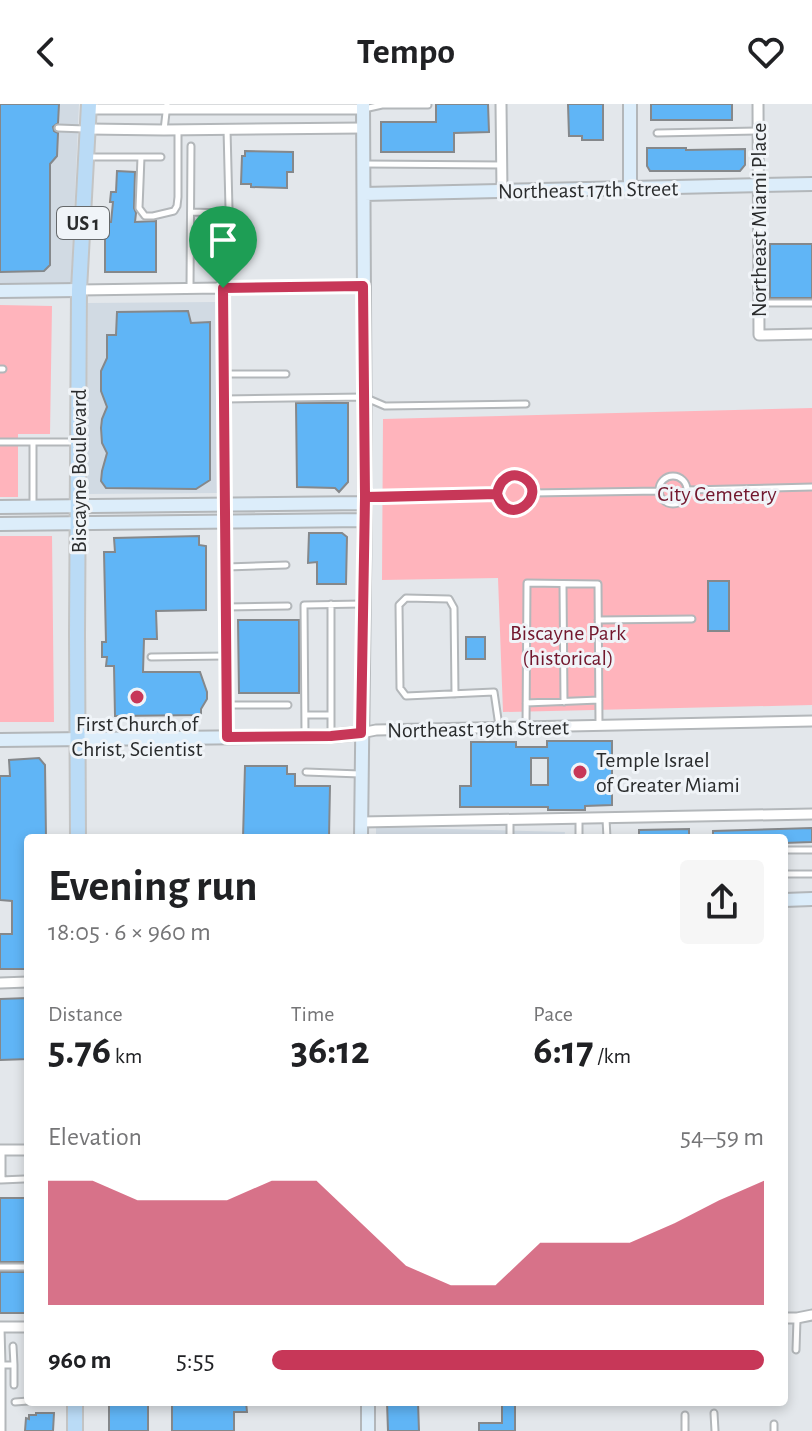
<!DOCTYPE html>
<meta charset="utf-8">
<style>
:root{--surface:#fff;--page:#f6f6f6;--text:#202124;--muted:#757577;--accent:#c73758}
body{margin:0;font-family:"Alegreya Sans",sans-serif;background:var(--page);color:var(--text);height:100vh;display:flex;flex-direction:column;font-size:30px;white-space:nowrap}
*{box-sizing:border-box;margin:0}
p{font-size:26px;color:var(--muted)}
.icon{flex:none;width:44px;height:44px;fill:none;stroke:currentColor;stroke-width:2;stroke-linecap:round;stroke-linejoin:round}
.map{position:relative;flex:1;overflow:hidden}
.drawer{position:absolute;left:24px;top:730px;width:764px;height:572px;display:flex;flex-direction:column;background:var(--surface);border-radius:8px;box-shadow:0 4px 12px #0003}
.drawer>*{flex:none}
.pin{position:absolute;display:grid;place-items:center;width:68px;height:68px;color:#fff;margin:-82px -34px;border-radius:50% 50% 50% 0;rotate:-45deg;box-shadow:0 0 8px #0007}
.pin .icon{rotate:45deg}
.round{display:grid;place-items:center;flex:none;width:84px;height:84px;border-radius:8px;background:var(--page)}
.summary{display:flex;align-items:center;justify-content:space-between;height:136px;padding:0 24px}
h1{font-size:44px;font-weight:700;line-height:60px}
.figures{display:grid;grid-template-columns:repeat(3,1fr);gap:12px;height:136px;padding:8px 24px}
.figures div{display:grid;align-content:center}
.figures b{font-size:40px;font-weight:700}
.figures small{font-size:22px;font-weight:400}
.figures p{font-size:22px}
.chart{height:224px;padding:16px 24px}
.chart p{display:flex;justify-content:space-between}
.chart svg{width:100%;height:144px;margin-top:8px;fill:var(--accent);opacity:.7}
ul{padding:0 24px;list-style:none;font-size:26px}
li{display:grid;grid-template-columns:128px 96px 1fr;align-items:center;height:60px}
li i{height:20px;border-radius:10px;background:var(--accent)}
header{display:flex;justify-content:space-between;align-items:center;height:104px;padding:0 24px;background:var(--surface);font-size:36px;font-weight:700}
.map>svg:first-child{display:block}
.built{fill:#d1dae3}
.green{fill:#ffb4bc}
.building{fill:#60b5f6;stroke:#85888b;stroke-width:2;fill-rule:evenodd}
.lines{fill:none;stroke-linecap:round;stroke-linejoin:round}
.lane-casing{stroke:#b3b7ba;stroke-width:9}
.street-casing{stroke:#b3b7ba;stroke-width:13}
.secondary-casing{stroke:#b3b7ba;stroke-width:16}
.primary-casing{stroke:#c3c4c4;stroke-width:18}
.lane{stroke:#fff;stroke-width:5}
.street{stroke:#fff;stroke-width:9}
.secondary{stroke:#dcedfa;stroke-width:12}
.primary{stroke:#badbf6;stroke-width:14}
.route-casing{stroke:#fff;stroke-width:16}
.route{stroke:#c73758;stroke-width:10}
.poi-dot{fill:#c73758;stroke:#f0f4f8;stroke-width:3}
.labels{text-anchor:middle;stroke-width:6;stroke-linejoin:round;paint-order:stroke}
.shield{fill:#f0f4f8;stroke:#65686a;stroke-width:2}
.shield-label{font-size:20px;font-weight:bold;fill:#2a2c2d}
.street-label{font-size:22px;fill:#2a2c2d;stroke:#f0f4f8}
.park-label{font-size:22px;fill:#72172d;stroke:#f0f4f8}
.poi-label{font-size:22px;fill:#2a2c2d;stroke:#f0f4f8}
</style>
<header><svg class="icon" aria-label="back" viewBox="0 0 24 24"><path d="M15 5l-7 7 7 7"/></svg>Tempo<svg class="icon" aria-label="heart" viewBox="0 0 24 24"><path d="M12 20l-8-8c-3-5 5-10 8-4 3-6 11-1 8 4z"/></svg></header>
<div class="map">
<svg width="812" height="1327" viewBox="0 0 812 1327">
<rect width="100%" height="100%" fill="#e3e7eb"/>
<path class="built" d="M0,0H79L71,180H0Z
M215,198L217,389L86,390L88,199Z
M376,723L565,728L564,734H376Z"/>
<path class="green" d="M0,201L52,202L50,330H18V393H0Z
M812,304V601L503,608L498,474L382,476L383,315Z
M0,432H52L54,618H0Z"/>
<path class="building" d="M0,0H59L58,19L53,23L54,27L58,29L57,52L50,60V161L44,167L0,168Z
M436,0H488L489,28L454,29V48H381V18H436Z
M568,0H603V36H582V32H569Z
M651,0H732V16H651Z
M647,44H686V46L745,45V61L740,67H650L647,62Z
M245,47L293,48V68H287V84L251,83V80H241L242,52H245Z
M117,67L135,68L134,104L136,109L135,118L156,117V168H105V118H111L113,98H110L111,88H116Z
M770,140H812V194H770Z
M188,207L191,219L210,218V376L196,385L106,384L101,377L102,367L107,349L102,339L101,324L102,315L107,303L101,287V267L107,254V231H116L117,208Z
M296,299H348V378L339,388L335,384L297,383Z
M309,429H342L347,433L346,480H317V458L308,459Z
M199,432V441L206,442V506L156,507L157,535H144L143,568H200L207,588V595L201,605V611L115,612L114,562H106L107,553H102V538H106L104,448H115L114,434Z
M708,477H729V527H708Z
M238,516H299V589H239Z
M466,533H485V555H466Z
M547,637H612V701L585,702V706H548V703H460V682H471V638H516V643H547ZM531,654H548V681H531Z
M39,654L45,661L46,734H28V865H0V830H12V797L0,796V672H10L9,656Z
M245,662H287V670H295V682H330L329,734H243Z
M812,724V738L784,739V734H713V727Z
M689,725V734H639V726Z
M28,894V955L0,956V895Z
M0,1094H28V1158H0Z
M0,1168H28V1209H0Z
M109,1298H148V1327H109Z
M172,1298H246L247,1308H234V1327H172Z
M387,1298H418L419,1327H388Z
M502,1301H515V1327H479V1319H502Z
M36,1309H54L53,1327H25L26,1314L29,1315V1311H36Z"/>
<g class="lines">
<defs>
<path id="lane" d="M364,5L382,1H428
M58,24L85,25
M164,26L167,0
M657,29L757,27
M90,53H161
M141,53L139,104L145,112H153L174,107L177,102L178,93V27
M365,60L502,61
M191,108L225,109L229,105L227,25
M190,183L191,42
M758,199H812
M0,265H3
M225,270H286
M225,295L364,293L385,302L526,300
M0,338H77
M33,338V402
M497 389a17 17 0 1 1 34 0a17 17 0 1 1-34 0Z
M659 386a14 14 0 1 1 28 0a14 14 0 1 1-28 0Z
M688,386L812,383
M532,389L659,387
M366,393L497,390
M227,463L286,461
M563,480L564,598
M331,500V631
M227,503L288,502
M598,516L692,515
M151,553L226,552
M455,590L454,504L449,495L406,494L399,501L400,584L406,592L494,588L499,622
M526,599L599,596
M228,601H288
M305,611H331
M526,623L527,479L598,480L599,620
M305,631L304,501L363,500
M306,668L360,670
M606,715L607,734
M510,716V734
M579,716V734
M784,746H812
M784,770H812
M1,1076L24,1075
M2,1076V1046
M0,1163H28
M1,1224L2,1261H14L13,1242
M796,1246L797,1215
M2,1261V1327
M14,1261V1281
M15,1298L28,1297
M714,1309L715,1327
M685,1311V1327
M774,1327V1320"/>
<path id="street" d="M501,0L502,87
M758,0L759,231L812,230
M89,5H363
M88,25L164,26L363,24
M223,184L227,633
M79,186L363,182
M361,629L376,626L812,617
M361,718L812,710
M0,879L28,878
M0,1046H28
M784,1214H797L812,1211
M0,1223H28"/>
<path id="secondary" d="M630,0V84
M364,90L812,80
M0,187L79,186
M0,403L364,399
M0,420L364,416
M0,636L331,632L361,629
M361,734L365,393L363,0
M784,796L812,795
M368,1298V1327"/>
<path id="primary" d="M78,734L77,530L79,186L89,0
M75,1298V1327"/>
</defs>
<use href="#lane" class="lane-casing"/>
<use href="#street" class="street-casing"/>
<use href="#secondary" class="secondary-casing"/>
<use href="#primary" class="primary-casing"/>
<use href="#lane" class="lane"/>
<use href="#street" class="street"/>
<use href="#secondary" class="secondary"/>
<use href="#primary" class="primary"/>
</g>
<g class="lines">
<defs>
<path id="route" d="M223,184L227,633L331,632L361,629L365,393L497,390C508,427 550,390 524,374C510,366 499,377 497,390L383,393H365L363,182L223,184"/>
</defs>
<use href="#route" class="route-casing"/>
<use href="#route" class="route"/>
</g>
<g class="poi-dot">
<circle cx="137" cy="593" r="8"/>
<circle cx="580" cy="668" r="8"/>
</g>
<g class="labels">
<rect class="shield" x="57" y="103" width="52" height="32" rx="6"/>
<g class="shield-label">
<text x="83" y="126">US 1</text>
</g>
<g class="street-label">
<text transform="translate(588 85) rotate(-1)" y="8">Northeast 17th Street</text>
<text transform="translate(758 116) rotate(-90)" y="8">Northeast Miami Place</text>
<text transform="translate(78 367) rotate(-90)" y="8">Biscayne Boulevard</text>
<text transform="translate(478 624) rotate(-1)" y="8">Northeast 19th Street</text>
</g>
<g class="park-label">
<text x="717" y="397">City Cemetery</text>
<text x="568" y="536">Biscayne Park<tspan x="568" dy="25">(historical)</tspan></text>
</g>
<g class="poi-label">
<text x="137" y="627">First Church of<tspan x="137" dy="25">Christ, Scientist</tspan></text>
<text x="596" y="663" text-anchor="start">Temple Israel<tspan x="596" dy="25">of Greater Miami</tspan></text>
</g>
</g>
</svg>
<div class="pin" style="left:223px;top:184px;background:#1e9e55"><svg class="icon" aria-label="arrive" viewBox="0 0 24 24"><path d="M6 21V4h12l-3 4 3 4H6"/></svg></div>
<section class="drawer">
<div class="summary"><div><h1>Evening run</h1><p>18:05 · 6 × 960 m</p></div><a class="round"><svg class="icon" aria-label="share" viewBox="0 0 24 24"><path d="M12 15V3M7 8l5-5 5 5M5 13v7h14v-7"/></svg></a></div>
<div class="figures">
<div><p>Distance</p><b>5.76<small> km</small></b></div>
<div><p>Time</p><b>36:12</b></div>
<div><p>Pace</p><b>6:17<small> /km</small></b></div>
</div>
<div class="chart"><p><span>Elevation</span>54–59 m</p>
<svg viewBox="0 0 160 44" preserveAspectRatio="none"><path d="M0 44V6L10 6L20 12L30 12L40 12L50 6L60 6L70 19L80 32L90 38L100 38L110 25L120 25L130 25L140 19L150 12L160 6V44z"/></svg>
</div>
<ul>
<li><b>960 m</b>5:55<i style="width:100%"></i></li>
</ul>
</section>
</div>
